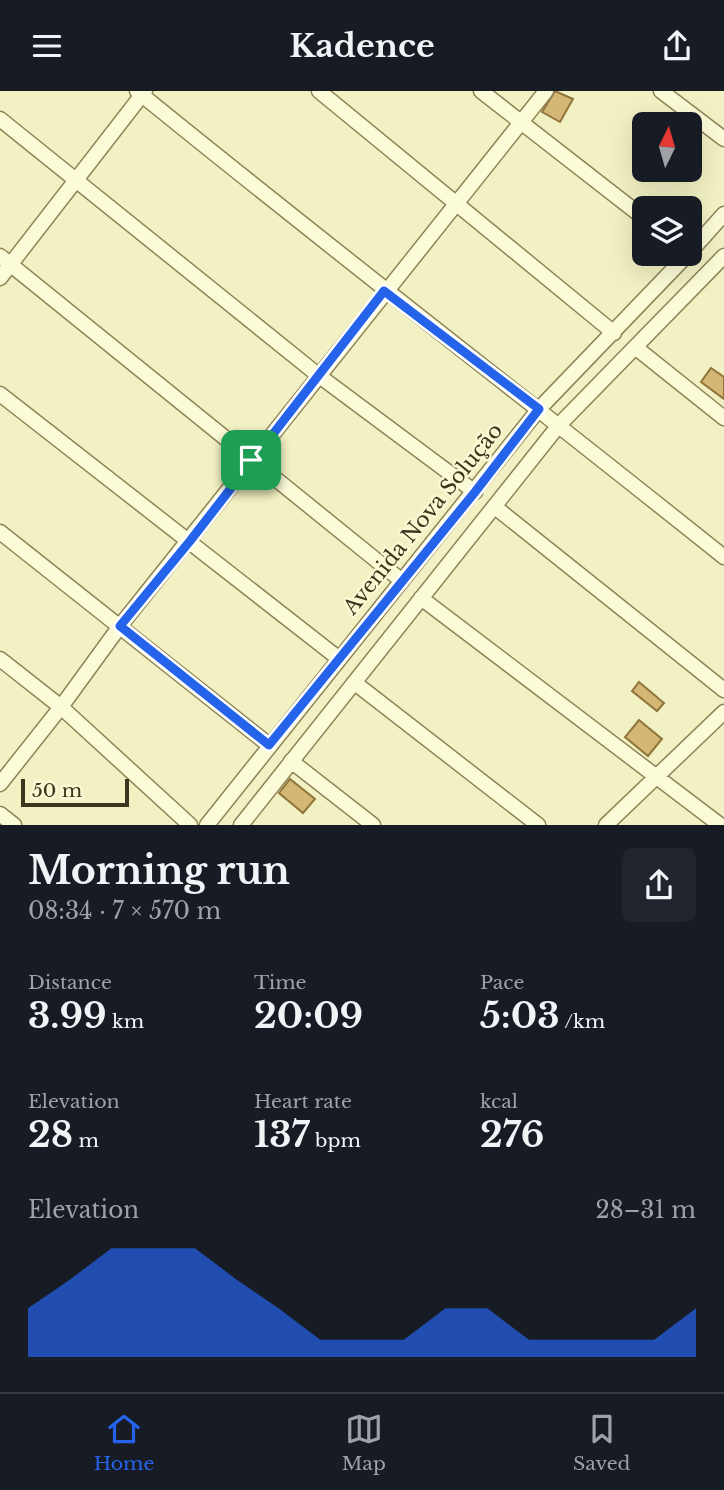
<!DOCTYPE html>
<meta charset="utf-8">
<style>
:root{--surface:#171b24;--page:#20242c;--text:#f1f3f6;--muted:#9ea1a6;--line:#363941;--accent:#2563eb}
body{margin:0;font-family:"Libre Baskerville",serif;background:var(--page);color:var(--text);height:100vh;display:flex;flex-direction:column;font-size:26px;white-space:nowrap}
*{box-sizing:border-box;margin:0}
p{font-size:23px;color:var(--muted)}
.icon{flex:none;width:38px;height:38px;fill:none;stroke:currentColor;stroke-width:2;stroke-linecap:round;stroke-linejoin:round}
.map{position:relative;height:734px;overflow:hidden}
.sheet{display:flex;flex-direction:column;background:var(--surface);flex:1}
.sheet>*{flex:none}
.needle{width:46px;rotate:5deg}
.fabs{position:absolute;left:632px;top:21px;display:grid;gap:14px}
.fabs a{display:grid;place-items:center;width:70px;height:70px;border-radius:10px;background:var(--surface);box-shadow:0 7px 28px #0002;font-size:35px}
.scale{position:absolute;left:21px;bottom:18px;width:108px;box-sizing:border-box;padding-left:7px;border:4px solid #3d351d;border-top:0;font-size:19px;line-height:24px;white-space:nowrap;color:#3d351d;-webkit-text-stroke:5px #f9f9d3;paint-order:stroke}
.pin{position:absolute;display:grid;place-items:center;width:60px;height:60px;color:#fff;margin:-30px;border-radius:14px;box-shadow:0 4px 10px #0006}
.round{display:grid;place-items:center;flex:none;width:74px;height:74px;border-radius:10px;background:var(--page)}
.headline{display:flex;align-items:center;justify-content:space-between;height:119px;padding:0 28px}
h1{font-size:38px;font-weight:700;line-height:52px}
.stats{display:grid;grid-template-columns:repeat(3,1fr);gap:10px;height:119px;padding:7px 28px}
.stats div{display:grid;align-content:center}
.stats b{font-size:35px;font-weight:700}
.stats small{font-size:19px;font-weight:400}
.stats p{font-size:19px}
.chart{height:196px;padding:14px 28px}
.chart p{display:flex;justify-content:space-between}
.chart svg{width:100%;height:126px;margin-top:7px;fill:var(--accent);opacity:.7}
header{display:flex;justify-content:space-between;align-items:center;height:91px;padding:0 28px;background:var(--surface);font-size:32px;font-weight:700}
.dock{display:flex;justify-content:space-around;align-items:center;height:98px;border-top:2px solid var(--line);background:var(--surface);font-size:19px;color:var(--muted)}
.dock a{display:grid;justify-items:center;gap:4px}
.dock .current{color:var(--accent)}
.map>svg:first-child{display:block}
.building{fill:#d4b775;stroke:#90753b;stroke-width:2}
.lines{fill:none;stroke-linecap:round;stroke-linejoin:round}
.minor-casing{stroke:#8f8457;stroke-width:17}
.minor{stroke:#fcfbd7;stroke-width:14}
.route-casing{stroke:#fff;stroke-width:14}
.route{stroke:#2563eb;stroke-width:9}
.labels{text-anchor:middle;stroke-width:5;stroke-linejoin:round;paint-order:stroke}
.street-label{font-size:21px;fill:#3d351d;stroke:#f9f9d3}
</style>
<header><svg class="icon" aria-label="menu" viewBox="0 0 24 24"><path d="M4 6h16M4 12h16M4 18h16"/></svg>Kadence<svg class="icon" aria-label="share" viewBox="0 0 24 24"><path d="M12 15V3M7 8l5-5 5 5M5 13v7h14v-7"/></svg></header>
<div class="map">
<svg width="724" height="734" viewBox="0 0 724 734">
<rect width="100%" height="100%" fill="#f2f1c3"/>
<path class="building" d="M555,0L573,8L560,31L542,21Z
M711,277L724,286V308L701,291Z
M639,591L664,612L657,620L632,600Z
M639,629L662,648L648,665L625,646Z
M290,688L315,708L303,722L279,702Z"/>
<g class="lines">
<defs>
<path id="minor" d="M137,0C331,158 529,310 724,466
M319,0L614,242
M481,0L644,127
M661,0L724,48
M0,28L318,284L475,401
M690,161L724,123
M0,165L402,490
M0,187L145,0
M635,256L724,327
M0,303L338,567
M495,416L724,599
M0,441L269,654
M421,507L720,734
M0,568L61,616L190,734
M355,592L538,734
M291,670L373,734
M0,693L61,616L120,535L546,0
M0,723L14,734
M207,734L539,318L688,163
M241,734L559,334L724,165
M606,734L724,621"/>
</defs>
<use href="#minor" class="minor-casing"/>
<use href="#minor" class="minor"/>
</g>
<g class="lines">
<defs>
<path id="route" d="M384,200L539,318L475,401L269,654L120,535L190,450Z"/>
</defs>
<use href="#route" class="route-casing"/>
<use href="#route" class="route"/>
</g>
<g class="labels">
<g class="street-label">
<text transform="translate(423 428) rotate(-51)" y="7">Avenida Nova Solução</text>
</g>
</g>
</svg>
<div class="fabs">
<a><svg class="needle" viewBox="-14 -14 28 28"><path d="M0-13l5 13h-10z" fill="#e53935"/><path d="M0 13l5-13h-10z" fill="#9ea1a6"/></svg></a>
<a><svg class="icon" aria-label="layers" viewBox="0 0 24 24"><path d="M12 4l9 5-9 5-9-5zM3 14l9 5 9-5"/></svg></a>
</div>
<div class="scale">50 m</div>
<div class="pin" style="left:251px;top:369px;background:#1e9e55"><svg class="icon" aria-label="arrive" viewBox="0 0 24 24"><path d="M6 21V4h12l-3 4 3 4H6"/></svg></div>
</div>
<section class="sheet">
<div class="headline"><div><h1>Morning run</h1><p>08:34 · 7 × 570 m</p></div><a class="round"><svg class="icon" aria-label="share" viewBox="0 0 24 24"><path d="M12 15V3M7 8l5-5 5 5M5 13v7h14v-7"/></svg></a></div>
<div class="stats">
<div><p>Distance</p><b>3.99<small> km</small></b></div>
<div><p>Time</p><b>20:09</b></div>
<div><p>Pace</p><b>5:03<small> /km</small></b></div>
</div>
<div class="stats">
<div><p>Elevation</p><b>28<small> m</small></b></div>
<div><p>Heart rate</p><b>137<small> bpm</small></b></div>
<div><p>kcal</p><b>276</b></div>
</div>
<div class="chart"><p><span>Elevation</span>28–31 m</p>
<svg viewBox="0 0 160 44" preserveAspectRatio="none"><path d="M0 44V27L10 17L20 6L30 6L40 6L50 17L60 27L70 38L80 38L90 38L100 27L110 27L120 38L130 38L140 38L150 38L160 27V44z"/></svg>
</div>
</section>
<nav class="dock">
<a class="current"><svg class="icon" aria-label="home" viewBox="0 0 24 24"><path d="M3 11l9-7 9 7M6 9v11h12V9"/></svg>Home</a>
<a><svg class="icon" aria-label="map" viewBox="0 0 24 24"><path d="M3 6l6-2 6 2 6-2v14l-6 2-6-2-6 2zM9 4v14M15 6v14"/></svg>Map</a>
<a><svg class="icon" aria-label="saved" viewBox="0 0 24 24"><path d="M7 4h10v16l-5-4-5 4z"/></svg>Saved</a>
</nav>
